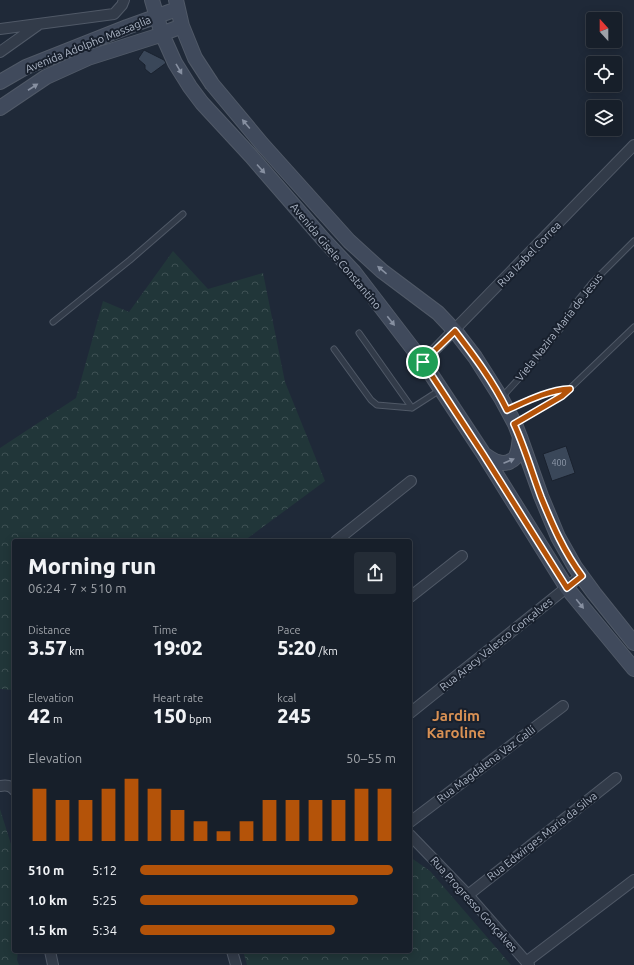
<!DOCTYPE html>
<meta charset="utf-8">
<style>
:root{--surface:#171f2a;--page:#242c36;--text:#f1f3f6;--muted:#9ea2a8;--line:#363d47;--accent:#b45309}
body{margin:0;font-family:Ubuntu,sans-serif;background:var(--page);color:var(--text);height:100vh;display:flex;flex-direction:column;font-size:15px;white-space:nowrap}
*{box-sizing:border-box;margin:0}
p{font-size:13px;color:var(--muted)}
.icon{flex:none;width:22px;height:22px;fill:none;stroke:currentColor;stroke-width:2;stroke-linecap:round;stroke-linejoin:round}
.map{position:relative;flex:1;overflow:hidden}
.sheet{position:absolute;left:12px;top:539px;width:400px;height:414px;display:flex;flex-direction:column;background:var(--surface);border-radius:4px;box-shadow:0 2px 10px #0003,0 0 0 1px var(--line)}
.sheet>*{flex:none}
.needle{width:26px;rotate:339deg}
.buttons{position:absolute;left:586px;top:12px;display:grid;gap:8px}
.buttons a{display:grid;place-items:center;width:36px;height:36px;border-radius:4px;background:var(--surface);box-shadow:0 2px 10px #0003,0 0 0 1px var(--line);font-size:20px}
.pin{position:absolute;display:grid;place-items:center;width:34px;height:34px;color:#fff;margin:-17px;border:2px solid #fff;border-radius:50%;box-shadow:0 1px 4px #0007}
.round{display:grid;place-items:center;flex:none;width:42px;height:42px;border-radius:4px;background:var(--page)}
.summary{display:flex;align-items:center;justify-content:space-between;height:68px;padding:0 16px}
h1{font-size:22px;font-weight:800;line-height:30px}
.stats{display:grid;grid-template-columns:repeat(3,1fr);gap:6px;height:68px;padding:4px 16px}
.stats div{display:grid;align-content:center}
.stats b{font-size:20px;font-weight:800}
.stats small{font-size:11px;font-weight:400}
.stats p{font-size:11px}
.chart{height:112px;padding:8px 16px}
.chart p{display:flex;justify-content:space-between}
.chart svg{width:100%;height:72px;margin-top:4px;stroke:var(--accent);stroke-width:6}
ul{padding:0 16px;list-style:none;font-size:13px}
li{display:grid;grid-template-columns:64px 48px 1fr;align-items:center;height:30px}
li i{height:10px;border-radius:5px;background:var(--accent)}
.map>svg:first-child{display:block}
.forest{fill:url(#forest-crowns)}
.building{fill:#3a4759;stroke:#1a222f}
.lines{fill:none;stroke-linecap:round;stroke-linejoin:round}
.service-casing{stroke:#505967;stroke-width:7}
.minor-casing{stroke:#505967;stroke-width:12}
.secondary-casing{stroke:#505967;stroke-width:16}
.service{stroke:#323b49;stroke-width:5}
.minor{stroke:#323b49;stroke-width:10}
.secondary{stroke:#404a5c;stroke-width:14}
.oneway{fill:#8790a1}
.route-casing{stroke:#fff;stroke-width:8}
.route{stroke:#b45309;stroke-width:5}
.labels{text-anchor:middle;stroke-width:4;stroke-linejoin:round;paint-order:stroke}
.number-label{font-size:9px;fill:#909aab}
.street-label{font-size:11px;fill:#adb6c6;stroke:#18202d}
.district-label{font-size:15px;font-weight:bold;fill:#d99154;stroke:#18202d}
</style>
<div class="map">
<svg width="634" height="965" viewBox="0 0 634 965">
<defs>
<pattern id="forest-crowns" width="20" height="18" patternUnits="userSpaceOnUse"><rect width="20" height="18" fill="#213639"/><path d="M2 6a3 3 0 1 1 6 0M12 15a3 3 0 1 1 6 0" fill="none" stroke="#3f5154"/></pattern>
</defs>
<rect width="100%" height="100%" fill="#1f2938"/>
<path class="forest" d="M173,251L208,289L263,273L285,382L325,481L248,538L249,541H14V690L0,689V448L76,398L103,301L129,312Z
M0,809L14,854V951H18L17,960L19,965H0Z
M410,857L430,871L511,965H247L243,951H410Z"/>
<path class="building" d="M144,50L164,60L166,63L151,74L145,69V65L138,59Z
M566,446L575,473L552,481L543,454Z"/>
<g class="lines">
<defs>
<path id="service" d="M53,322L130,260L183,214
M359,333L412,408
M334,349L371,400L377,405L412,408L440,390
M502,397L534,362L564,324L575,304L592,283L634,241
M509,409C528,401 548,390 570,389
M516,423L562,396L634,327"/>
<path id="minor" d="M0,29L114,14L122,5L124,0
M0,52L38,25
M423,362L634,145
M336,541L411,481
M410,597L462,556
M410,713L581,576
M0,786C5,785 11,785 14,790
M410,822L563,706
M410,835L468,895L529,965
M468,895L616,778
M50,951L53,965
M232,951L236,965
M526,962L634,880"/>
<path id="secondary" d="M152,0L162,34L175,63L190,87L202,103L251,156L323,239L354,272L423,362L483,453L567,588L634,669
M176,0L182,26L195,58L212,84L262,144L349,241L382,271L438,313L455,331L475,357L501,398L515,424L520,437L541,496L558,537L575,567L594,593L634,643
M0,82L26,67L127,27L177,9
M0,108L46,77L88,58L154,37L182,26
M485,455C493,460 499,465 509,462C512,460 515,459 516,456C519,451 519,443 520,437"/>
</defs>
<use href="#service" class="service-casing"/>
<use href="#minor" class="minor-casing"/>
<use href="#secondary" class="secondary-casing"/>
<use href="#service" class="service"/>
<use href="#minor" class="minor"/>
<use href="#secondary" class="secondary"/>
</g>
<defs><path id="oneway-solid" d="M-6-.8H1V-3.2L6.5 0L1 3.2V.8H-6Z"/></defs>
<g class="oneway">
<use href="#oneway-solid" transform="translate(179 69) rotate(60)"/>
<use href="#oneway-solid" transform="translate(33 87) rotate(-33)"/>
<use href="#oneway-solid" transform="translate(246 124) rotate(-130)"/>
<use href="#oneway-solid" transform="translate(261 169) rotate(48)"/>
<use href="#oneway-solid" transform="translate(382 270) rotate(-140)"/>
<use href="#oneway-solid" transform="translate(391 321) rotate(52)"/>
<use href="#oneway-solid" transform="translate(509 461) rotate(-23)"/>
<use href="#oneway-solid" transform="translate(580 604) rotate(51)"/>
</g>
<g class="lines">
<defs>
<path id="route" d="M455,331C474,356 493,381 507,410C527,401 548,390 570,389L562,396L514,424C525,448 532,473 541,497C552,524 564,552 582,576L567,588L483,454L423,362Z"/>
</defs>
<use href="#route" class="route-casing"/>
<use href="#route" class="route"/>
</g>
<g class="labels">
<g class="number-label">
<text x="559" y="466">400</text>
</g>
<g class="street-label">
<text transform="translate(88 44) rotate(-22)" y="4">Avenida Adolpho Massaglia</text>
<text transform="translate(529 254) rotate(-46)" y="4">Rua Izabel Correa</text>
<text transform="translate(336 256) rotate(50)" y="4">Avenida Gisele Constantino</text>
<text transform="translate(559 327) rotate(-52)" y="4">Viela Nazira Maria de Jesus</text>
<text transform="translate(496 644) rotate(-39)" y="4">Rua Aracy Valesco Gonçalves</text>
<text transform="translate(486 764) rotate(-37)" y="4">Rua Magdalena Vaz Galli</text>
<text transform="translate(542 836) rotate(-38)" y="4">Rua Edwirges Maria da Silva</text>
<text transform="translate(474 904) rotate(48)" y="4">Rua Progresso Gonçalves</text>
</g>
<g class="district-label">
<text x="456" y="721">Jardim<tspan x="456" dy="17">Karoline</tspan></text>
</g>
</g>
</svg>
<div class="buttons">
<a><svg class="needle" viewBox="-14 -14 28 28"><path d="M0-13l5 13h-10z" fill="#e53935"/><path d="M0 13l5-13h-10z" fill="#9ea2a8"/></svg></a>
<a><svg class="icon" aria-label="locate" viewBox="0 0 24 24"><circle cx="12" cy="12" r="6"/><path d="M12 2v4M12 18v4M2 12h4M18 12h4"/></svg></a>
<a><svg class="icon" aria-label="layers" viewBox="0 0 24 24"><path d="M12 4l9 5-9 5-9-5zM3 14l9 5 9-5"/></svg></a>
</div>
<div class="pin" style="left:423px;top:362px;background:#1e9e55"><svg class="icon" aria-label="arrive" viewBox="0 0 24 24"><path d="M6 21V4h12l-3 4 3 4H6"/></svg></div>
<section class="sheet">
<div class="summary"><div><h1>Morning run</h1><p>06:24 · 7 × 510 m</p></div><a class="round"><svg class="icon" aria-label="share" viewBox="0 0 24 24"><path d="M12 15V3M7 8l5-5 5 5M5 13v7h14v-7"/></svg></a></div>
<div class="stats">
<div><p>Distance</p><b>3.57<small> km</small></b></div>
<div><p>Time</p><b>19:02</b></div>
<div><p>Pace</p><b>5:20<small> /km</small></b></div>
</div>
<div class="stats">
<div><p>Elevation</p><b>42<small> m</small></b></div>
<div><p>Heart rate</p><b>150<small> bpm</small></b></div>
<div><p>kcal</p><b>245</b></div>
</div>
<div class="chart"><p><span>Elevation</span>50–55 m</p>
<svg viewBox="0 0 160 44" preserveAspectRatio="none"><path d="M5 44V12M15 44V19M25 44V19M35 44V12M45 44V6M55 44V12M65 44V25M75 44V32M85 44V38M95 44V32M105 44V19M115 44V19M125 44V19M135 44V19M145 44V12M155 44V12"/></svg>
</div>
<ul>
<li><b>510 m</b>5:12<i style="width:99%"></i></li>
<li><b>1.0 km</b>5:25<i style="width:85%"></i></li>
<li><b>1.5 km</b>5:34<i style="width:76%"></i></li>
</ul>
</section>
</div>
